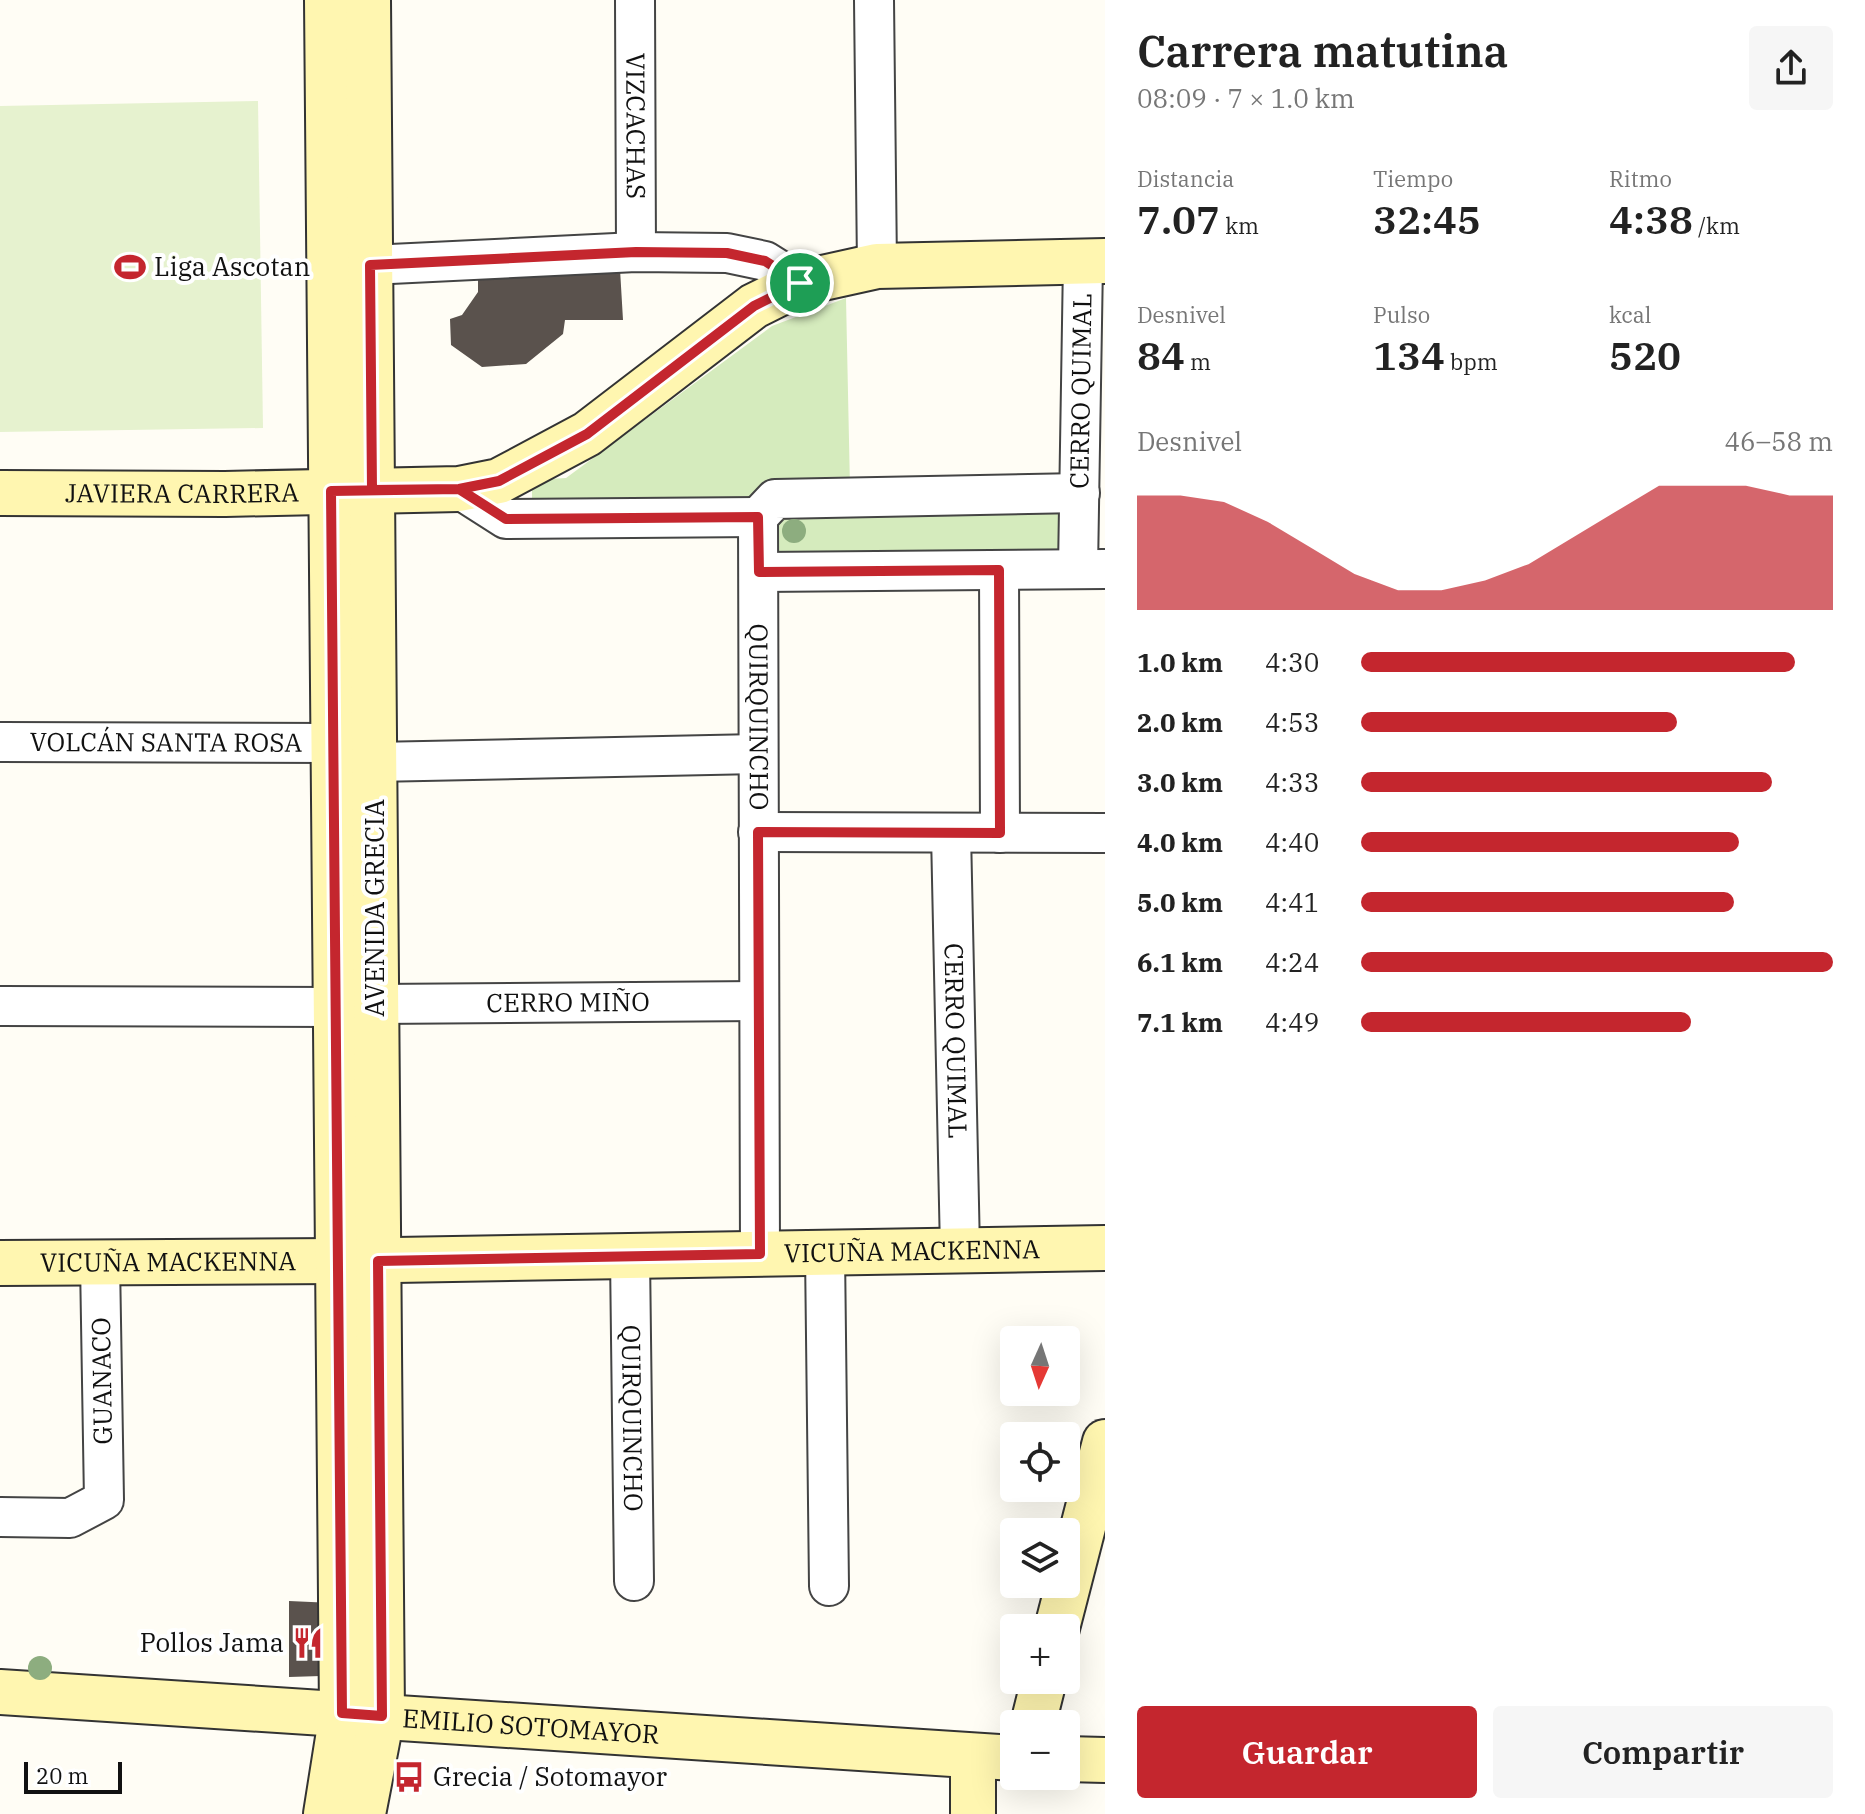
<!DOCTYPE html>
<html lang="es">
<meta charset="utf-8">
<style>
:root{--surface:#fff;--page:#f6f6f6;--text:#222;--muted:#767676;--accent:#c4262e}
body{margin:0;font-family:"IBM Plex Serif",serif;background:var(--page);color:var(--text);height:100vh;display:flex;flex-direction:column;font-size:30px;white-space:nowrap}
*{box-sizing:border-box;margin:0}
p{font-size:26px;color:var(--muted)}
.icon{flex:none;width:44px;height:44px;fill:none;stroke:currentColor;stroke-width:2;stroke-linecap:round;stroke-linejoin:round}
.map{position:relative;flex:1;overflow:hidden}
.side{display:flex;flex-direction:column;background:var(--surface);width:760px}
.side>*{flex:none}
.needle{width:52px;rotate:183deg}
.tools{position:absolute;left:1000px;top:1326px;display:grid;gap:16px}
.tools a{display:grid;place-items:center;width:80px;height:80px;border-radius:8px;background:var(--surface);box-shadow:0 8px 32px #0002;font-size:40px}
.scale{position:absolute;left:24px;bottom:20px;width:98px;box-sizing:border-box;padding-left:8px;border:4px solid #111;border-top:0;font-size:22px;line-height:28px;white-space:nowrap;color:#111;-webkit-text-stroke:6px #fff;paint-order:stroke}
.pin{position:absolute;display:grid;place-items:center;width:68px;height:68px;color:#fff;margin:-34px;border:4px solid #fff;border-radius:50%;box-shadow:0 2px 8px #0007}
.round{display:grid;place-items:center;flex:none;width:84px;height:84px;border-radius:8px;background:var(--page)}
.head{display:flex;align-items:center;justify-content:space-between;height:136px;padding:0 32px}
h1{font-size:44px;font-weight:600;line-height:60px}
.figures{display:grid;grid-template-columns:repeat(3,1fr);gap:12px;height:136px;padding:8px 32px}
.figures div{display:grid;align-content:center}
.figures b{font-size:40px;font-weight:600}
.figures small{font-size:22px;font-weight:400}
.figures p{font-size:22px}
.chart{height:224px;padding:16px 32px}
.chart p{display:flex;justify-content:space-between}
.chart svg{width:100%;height:144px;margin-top:8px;fill:var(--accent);opacity:.7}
.cta{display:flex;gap:16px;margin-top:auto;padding:16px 32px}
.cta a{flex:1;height:92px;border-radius:8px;background:var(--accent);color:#fff;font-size:32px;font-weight:600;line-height:92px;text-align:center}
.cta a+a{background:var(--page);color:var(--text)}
ul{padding:0 32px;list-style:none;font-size:26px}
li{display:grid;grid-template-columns:128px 96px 1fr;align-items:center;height:60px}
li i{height:20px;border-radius:10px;background:var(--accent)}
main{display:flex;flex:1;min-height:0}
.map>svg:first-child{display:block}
.green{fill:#d5ebbd}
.pitch{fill:#e6f2cf}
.building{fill:#5a524d}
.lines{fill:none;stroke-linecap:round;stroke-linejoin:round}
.street-casing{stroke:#444;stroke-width:42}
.secondary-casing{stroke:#333;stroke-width:48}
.street{stroke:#fff;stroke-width:38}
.secondary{stroke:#fff6b0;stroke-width:44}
.tree{fill:#8dad7f}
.route-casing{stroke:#fff;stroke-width:16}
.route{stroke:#c4262e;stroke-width:10}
.labels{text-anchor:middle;stroke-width:8;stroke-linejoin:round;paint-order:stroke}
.street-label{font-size:26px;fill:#111;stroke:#fff}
.poi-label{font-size:26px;fill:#111;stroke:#fff;text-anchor:start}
</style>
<main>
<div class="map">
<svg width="1105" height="1814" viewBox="0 0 1105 1814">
<rect width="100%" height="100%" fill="#fffdf5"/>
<path class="green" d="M846,298L850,488L532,513V480L566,478L772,326Z
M1064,500L1063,558L785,560L775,552L773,518Z"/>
<path class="pitch" d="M258,101L263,428L0,432V106Z"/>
<path class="building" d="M620,269L623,320H565L563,334L526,364L482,367L451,345L450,319L462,315L478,292V275Z
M289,1601L333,1603L321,1676L289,1677Z"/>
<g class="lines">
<defs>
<g id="street">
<path id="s1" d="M635,0L636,252"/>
<path d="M874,0L877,266"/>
<path d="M370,265L636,252L727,253L765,261L800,283"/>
<path d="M459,489L506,519L758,517"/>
<path id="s2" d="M758,517L760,1254"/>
<path d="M758,517L775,499L1080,493"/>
<path id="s3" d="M1078,569L1083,262"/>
<path d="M999,570L1000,833"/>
<path d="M759,572L1105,569"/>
<path id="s4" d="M0,742L334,743"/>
<path d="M374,762L758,754"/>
<path d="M758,832L1105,833"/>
<path id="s5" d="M951,833L960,1250"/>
<path id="s6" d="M376,1004L759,1001"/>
<path d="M0,1006L336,1007"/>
<path d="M825,1253L829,1586"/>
<path id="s7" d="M630,1256L634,1581"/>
<path d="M0,1517L70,1518L104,1500L100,1262"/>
</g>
<g id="secondary">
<path id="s8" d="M0,493L225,494L459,489L499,481L587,434L754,306L800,283L877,266L1105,261"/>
<path id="s9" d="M0,1263L338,1261L1105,1248"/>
<path d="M1057,1628L1105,1442"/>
<path id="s10" d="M0,1692L1014,1758"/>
<path d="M1033,1724L1044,1680"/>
<path d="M1066,1759L1105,1760"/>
<path d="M326,1814L342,1713L327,0"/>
<path d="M363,1814L382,1716L368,0"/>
<path d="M973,1814V1757"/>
</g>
</defs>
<use href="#street" class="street-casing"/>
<use href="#secondary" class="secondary-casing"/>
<use href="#street" class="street"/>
<use href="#secondary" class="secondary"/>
</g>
<g class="tree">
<circle cx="794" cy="531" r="12"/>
<circle cx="40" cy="1668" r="12"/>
</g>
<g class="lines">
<defs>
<path id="route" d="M800,283L754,306L587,434L499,481L459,489L331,491L342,1713L382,1716L378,1261L760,1254L758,832L1000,833L999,570L759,572L758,517L506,519L459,489L372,490L370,265L636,252L727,253L765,261L800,283"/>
</defs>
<use href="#route" class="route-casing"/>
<use href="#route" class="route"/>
</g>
<defs>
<symbol id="stadium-bare" viewBox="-9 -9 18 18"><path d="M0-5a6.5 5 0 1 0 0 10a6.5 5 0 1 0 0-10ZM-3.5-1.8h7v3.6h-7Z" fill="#c4262e" stroke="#fff" stroke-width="2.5" paint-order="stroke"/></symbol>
<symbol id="restaurant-bare" viewBox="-9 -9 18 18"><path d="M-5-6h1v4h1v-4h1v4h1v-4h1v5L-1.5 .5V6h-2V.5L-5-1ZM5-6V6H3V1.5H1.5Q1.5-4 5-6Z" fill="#c4262e" stroke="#fff" stroke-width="2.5" paint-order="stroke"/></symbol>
<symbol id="bus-bare" viewBox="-9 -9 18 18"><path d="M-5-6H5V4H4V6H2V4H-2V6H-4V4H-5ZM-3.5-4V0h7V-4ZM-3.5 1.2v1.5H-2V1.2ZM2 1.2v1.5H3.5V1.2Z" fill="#c4262e" stroke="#fff" stroke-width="2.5" paint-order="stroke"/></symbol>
</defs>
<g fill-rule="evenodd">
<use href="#stadium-bare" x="108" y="245" width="44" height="44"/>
<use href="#restaurant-bare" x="286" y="1621" width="44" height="44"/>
<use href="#bus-bare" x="387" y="1755" width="44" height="44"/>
</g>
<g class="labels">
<g class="street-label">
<text dy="9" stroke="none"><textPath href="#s1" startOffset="126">VIZCACHAS</textPath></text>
<text dy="9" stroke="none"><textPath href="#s3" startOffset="178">CERRO QUIMAL</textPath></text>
<text dy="9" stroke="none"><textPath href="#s8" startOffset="182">JAVIERA CARRERA</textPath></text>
<text dy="9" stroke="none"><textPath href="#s2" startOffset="200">QUIRQUINCHO</textPath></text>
<text dy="9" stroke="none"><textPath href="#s4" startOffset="166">VOLCÁN SANTA ROSA</textPath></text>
<text transform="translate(375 908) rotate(-90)" y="9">AVENIDA GRECIA</text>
<text dy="9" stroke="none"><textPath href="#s6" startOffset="192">CERRO MIÑO</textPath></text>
<text dy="9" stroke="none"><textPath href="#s5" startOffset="208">CERRO QUIMAL</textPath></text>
<text dy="9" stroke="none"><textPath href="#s9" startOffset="912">VICUÑA MACKENNA</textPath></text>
<text dy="9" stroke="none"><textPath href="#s9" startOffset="168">VICUÑA MACKENNA</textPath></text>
<text transform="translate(102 1381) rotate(-91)" y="9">GUANACO</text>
<text dy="9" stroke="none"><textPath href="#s7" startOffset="162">QUIRQUINCHO</textPath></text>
<text dy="9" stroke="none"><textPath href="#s10" startOffset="532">EMILIO SOTOMAYOR</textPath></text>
</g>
<g class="poi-label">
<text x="154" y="276">Liga Ascotan</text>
<text x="284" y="1652" text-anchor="end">Pollos Jama</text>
<text x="433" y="1786">Grecia / Sotomayor</text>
</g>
</g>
</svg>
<div class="tools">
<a><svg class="needle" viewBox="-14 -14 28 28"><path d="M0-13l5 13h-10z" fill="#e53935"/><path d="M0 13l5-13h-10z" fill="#767676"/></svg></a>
<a><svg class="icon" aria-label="locate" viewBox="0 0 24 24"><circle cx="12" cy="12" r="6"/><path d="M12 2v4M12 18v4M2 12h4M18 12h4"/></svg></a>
<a><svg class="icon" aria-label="layers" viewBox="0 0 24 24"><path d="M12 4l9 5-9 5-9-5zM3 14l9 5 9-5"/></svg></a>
<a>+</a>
<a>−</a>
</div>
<div class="scale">20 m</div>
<div class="pin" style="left:800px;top:283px;background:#1e9e55"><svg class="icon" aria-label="arrive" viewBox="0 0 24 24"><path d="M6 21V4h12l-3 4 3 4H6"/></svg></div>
</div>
<section class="side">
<div class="head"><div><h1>Carrera matutina</h1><p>08:09 · 7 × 1.0 km</p></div><a class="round"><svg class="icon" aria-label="share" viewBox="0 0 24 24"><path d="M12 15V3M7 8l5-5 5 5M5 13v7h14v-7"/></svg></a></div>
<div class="figures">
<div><p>Distancia</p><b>7.07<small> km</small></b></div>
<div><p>Tiempo</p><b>32:45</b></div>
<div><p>Ritmo</p><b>4:38<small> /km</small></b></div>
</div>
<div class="figures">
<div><p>Desnivel</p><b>84<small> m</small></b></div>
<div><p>Pulso</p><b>134<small> bpm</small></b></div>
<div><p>kcal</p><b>520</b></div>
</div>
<div class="chart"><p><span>Desnivel</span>46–58 m</p>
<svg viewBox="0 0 160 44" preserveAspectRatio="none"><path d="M0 44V9L10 9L20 11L30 17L40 25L50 33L60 38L70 38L80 35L90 30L100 22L110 14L120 6L130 6L140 6L150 9L160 9V44z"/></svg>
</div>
<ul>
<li><b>1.0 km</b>4:30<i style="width:92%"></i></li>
<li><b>2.0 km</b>4:53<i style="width:67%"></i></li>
<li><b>3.0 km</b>4:33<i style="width:87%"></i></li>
<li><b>4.0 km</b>4:40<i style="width:80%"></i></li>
<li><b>5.0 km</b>4:41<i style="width:79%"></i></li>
<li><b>6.1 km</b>4:24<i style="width:100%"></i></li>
<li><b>7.1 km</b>4:49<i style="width:70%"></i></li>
</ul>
<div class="cta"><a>Guardar</a><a>Compartir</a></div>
</section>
</main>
